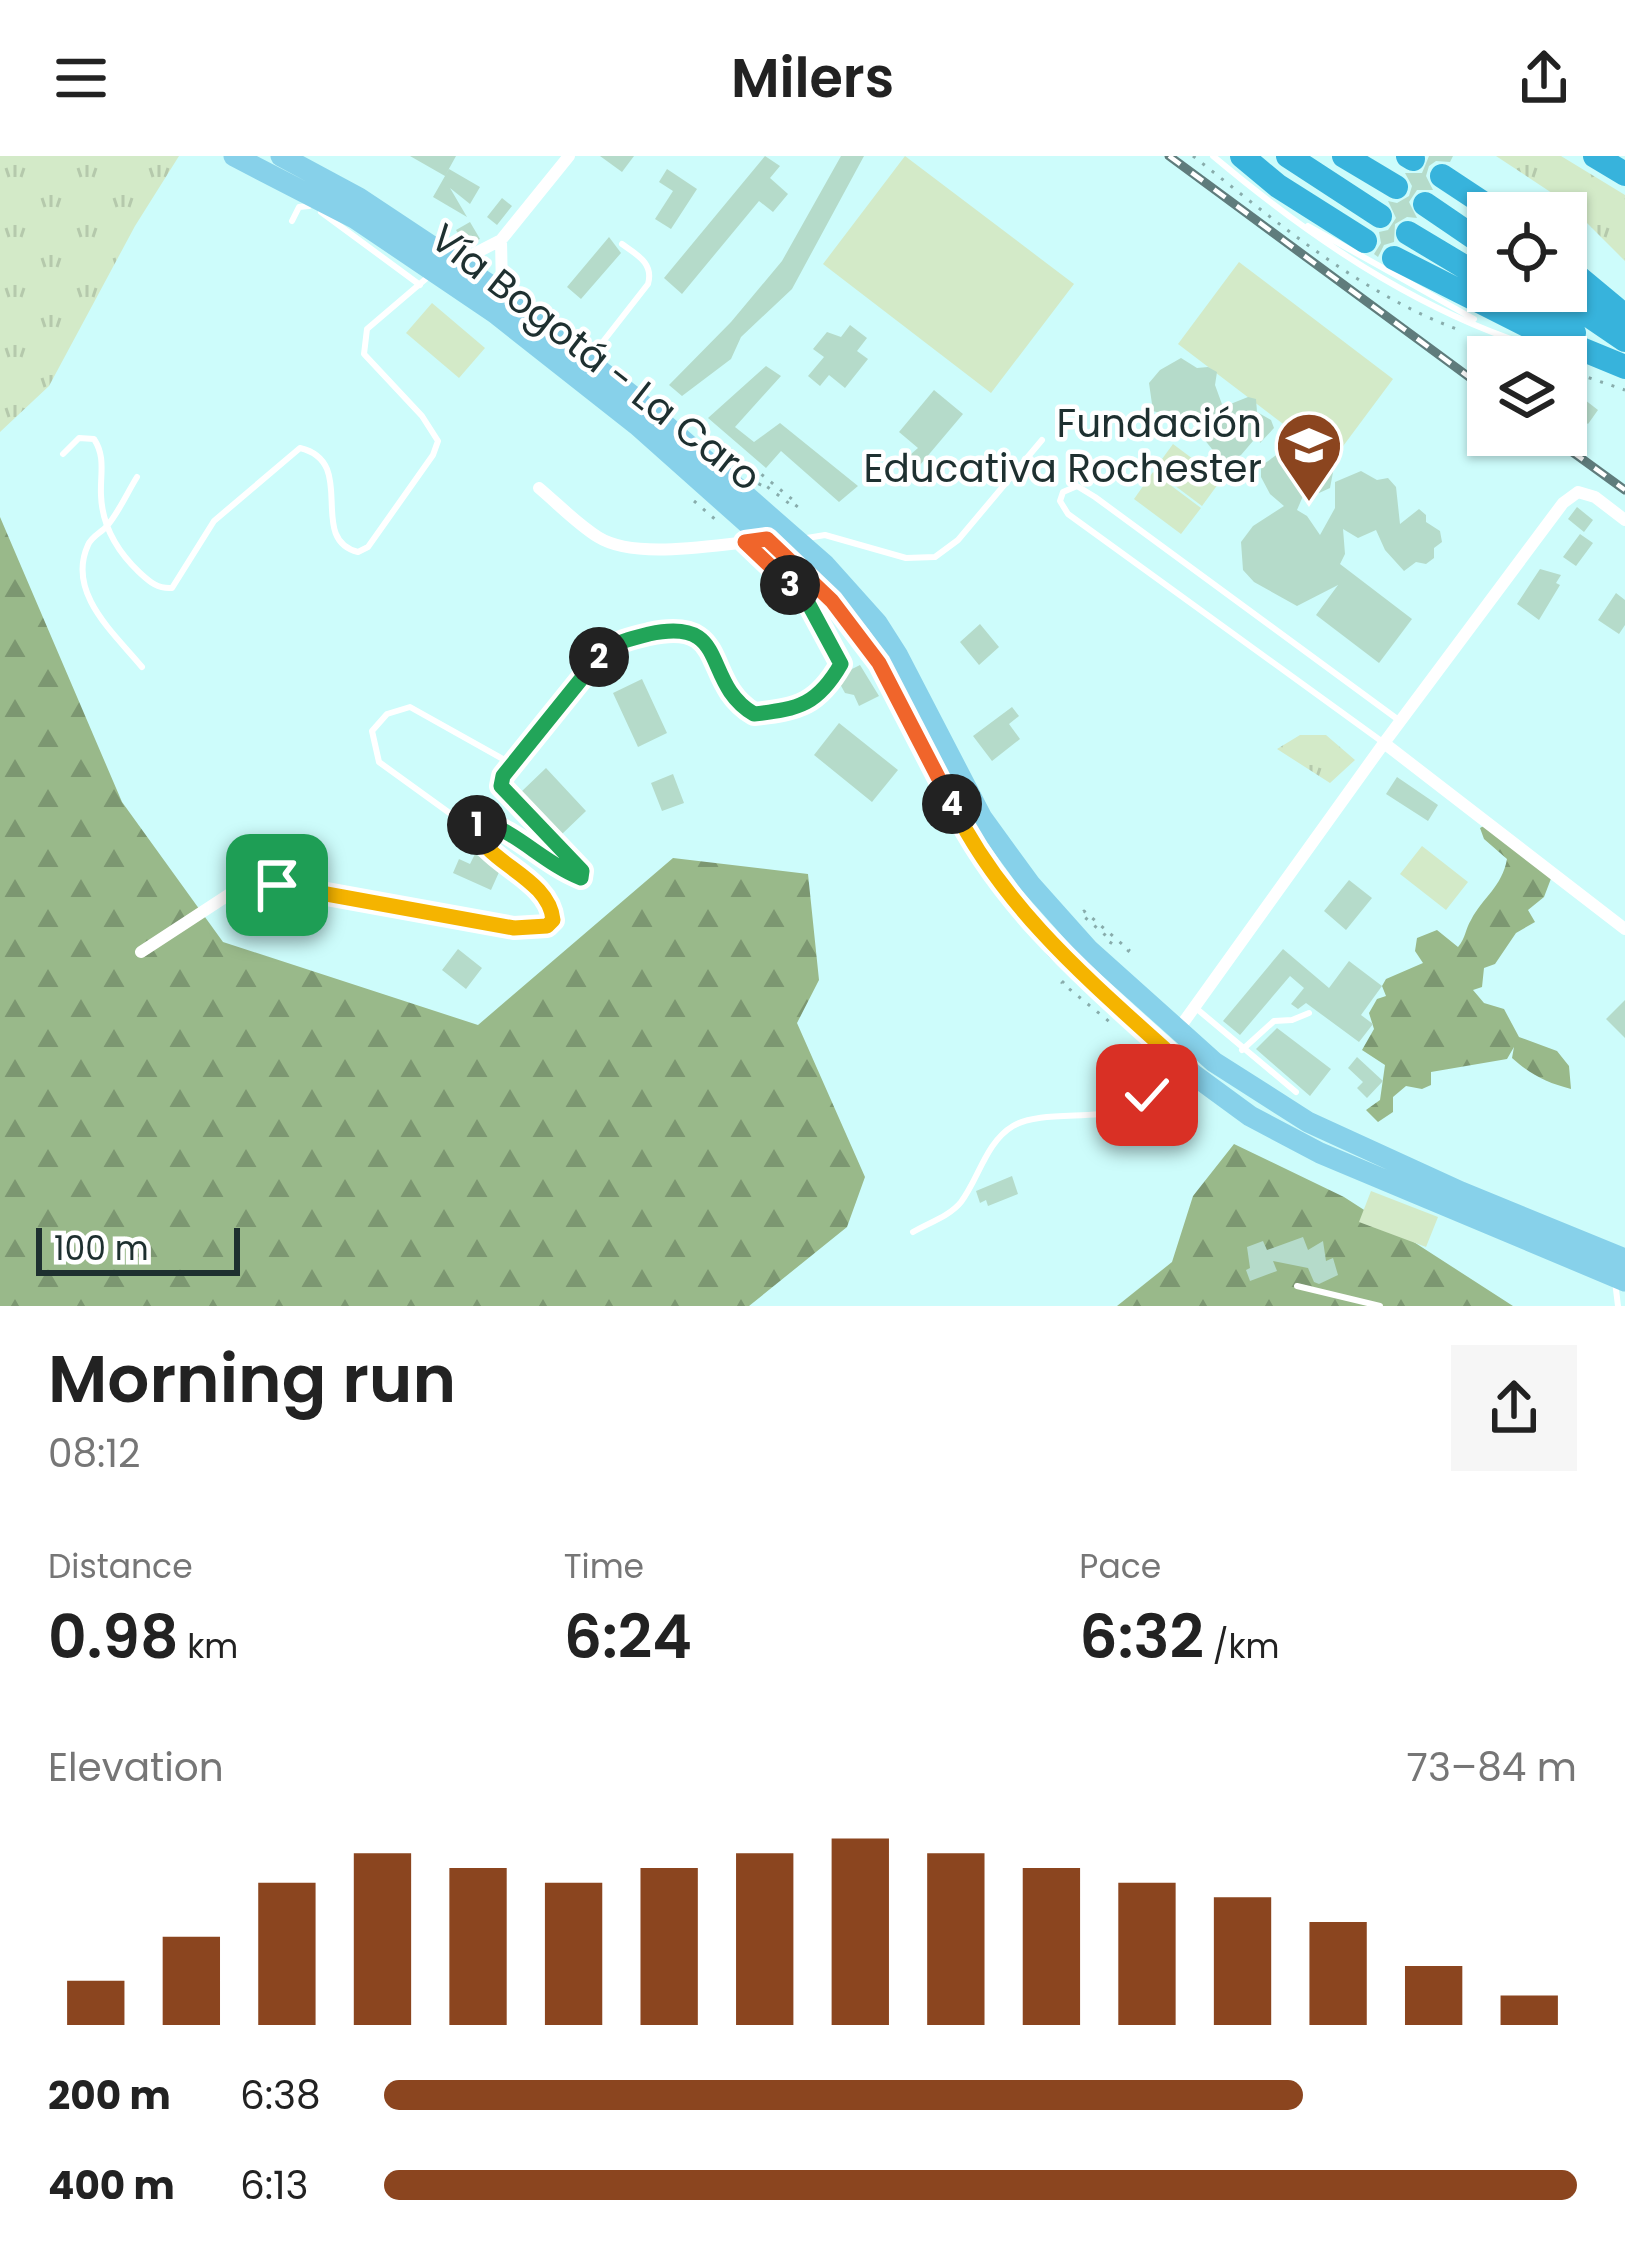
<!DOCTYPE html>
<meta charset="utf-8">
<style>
:root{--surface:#fff;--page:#f6f6f6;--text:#222;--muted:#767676;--accent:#8b451f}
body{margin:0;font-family:Poppins,sans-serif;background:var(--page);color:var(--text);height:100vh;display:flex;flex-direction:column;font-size:45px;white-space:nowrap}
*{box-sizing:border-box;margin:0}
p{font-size:39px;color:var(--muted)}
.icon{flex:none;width:66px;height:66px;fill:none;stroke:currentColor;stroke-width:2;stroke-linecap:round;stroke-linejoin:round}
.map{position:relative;height:1150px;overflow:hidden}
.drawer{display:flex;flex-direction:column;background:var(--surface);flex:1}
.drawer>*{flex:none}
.controls{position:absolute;left:1467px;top:36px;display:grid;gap:24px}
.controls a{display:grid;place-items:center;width:120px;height:120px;border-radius:0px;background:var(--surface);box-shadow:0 3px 9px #0004;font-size:60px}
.scale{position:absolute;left:36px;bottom:30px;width:204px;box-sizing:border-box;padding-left:12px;border:6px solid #1e3030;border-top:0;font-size:33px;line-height:42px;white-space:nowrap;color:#1e3030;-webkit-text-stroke:9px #fff;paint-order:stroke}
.pin{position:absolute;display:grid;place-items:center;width:102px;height:102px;color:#fff;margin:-51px;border-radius:24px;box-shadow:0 6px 18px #0006}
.km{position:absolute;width:60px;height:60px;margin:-30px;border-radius:50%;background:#222;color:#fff;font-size:33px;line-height:60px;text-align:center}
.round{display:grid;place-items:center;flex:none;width:126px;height:126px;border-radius:0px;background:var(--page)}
.head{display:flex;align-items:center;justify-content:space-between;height:204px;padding:0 48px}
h1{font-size:66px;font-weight:600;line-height:90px}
.stats{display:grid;grid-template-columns:repeat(3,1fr);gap:18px;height:204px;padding:12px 48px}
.stats div{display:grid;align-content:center}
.stats b{font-size:60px;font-weight:600}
.stats small{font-size:33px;font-weight:400}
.stats p{font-size:33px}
.chart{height:336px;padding:24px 48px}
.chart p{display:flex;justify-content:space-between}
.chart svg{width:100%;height:216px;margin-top:12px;stroke:var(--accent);stroke-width:6}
ul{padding:0 48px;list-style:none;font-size:39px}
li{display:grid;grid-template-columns:192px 144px 1fr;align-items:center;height:90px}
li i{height:30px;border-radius:15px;background:var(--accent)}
header{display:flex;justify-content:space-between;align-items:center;height:156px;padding:0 48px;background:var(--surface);font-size:54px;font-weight:600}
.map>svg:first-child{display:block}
.grass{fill:url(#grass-tufts)}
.forest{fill:url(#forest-firs)}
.garden{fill:#d3eac8}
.building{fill:#b5dbca}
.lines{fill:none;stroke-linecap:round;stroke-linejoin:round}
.path{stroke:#88acab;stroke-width:3;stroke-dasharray:3 9;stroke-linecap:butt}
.lane{stroke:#fff;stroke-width:6}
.street{stroke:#fff;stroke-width:12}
.primary{stroke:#87d1ea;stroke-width:21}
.highway{stroke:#37b3dc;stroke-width:24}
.rail-casing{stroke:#5f7c7c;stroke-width:9}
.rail{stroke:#fff;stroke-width:4.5;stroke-dasharray:14;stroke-linecap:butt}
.split-1-casing{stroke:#fff;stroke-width:24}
.split-2-casing{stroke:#fff;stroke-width:24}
.split-3-casing{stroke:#fff;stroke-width:24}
.split-4-casing{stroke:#fff;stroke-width:24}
.split-5-casing{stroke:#fff;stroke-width:24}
.split-1{stroke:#f5b400;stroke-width:15}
.split-2{stroke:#22a559;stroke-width:15}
.split-3{stroke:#22a559;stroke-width:15}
.split-4{stroke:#f0652b;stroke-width:15}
.split-5{stroke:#f5b400;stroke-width:15}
.labels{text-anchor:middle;stroke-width:9;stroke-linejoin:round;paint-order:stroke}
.street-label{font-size:39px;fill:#1e3030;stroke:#fff}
.poi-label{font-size:39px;fill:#1e3030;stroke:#fff;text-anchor:end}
</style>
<header><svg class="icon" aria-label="menu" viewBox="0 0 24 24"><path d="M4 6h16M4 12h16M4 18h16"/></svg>Milers<svg class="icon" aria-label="share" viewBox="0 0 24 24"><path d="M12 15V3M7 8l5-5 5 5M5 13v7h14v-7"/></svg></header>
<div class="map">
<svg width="1625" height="1150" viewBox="0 0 1625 1150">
<defs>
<pattern id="grass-tufts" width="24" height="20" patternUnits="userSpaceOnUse" patternTransform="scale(3)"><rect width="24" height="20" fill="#d3eac8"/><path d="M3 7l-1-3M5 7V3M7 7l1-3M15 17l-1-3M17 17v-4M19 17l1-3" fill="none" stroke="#b5c9ac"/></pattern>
<pattern id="forest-firs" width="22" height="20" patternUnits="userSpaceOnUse" patternTransform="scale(3)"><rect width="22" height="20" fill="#99b98a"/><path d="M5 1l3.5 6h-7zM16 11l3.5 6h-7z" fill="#7c9771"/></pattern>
</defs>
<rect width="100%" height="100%" fill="#cdfcfb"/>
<path class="grass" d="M0,0H179L135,70L49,230L0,276Z
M1496,0H1561L1625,39V105L1567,47Z
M1300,579H1326L1355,604L1330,627L1277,593Z"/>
<path class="forest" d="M0,361L122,646L223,786L478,869L673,702L808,718L819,824L797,867L865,1021L847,1071L749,1150H0Z
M1489,667L1552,720L1544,741L1528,754L1535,766L1516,777L1495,808L1484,812L1482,831L1473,834L1484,847L1504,853L1519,881L1557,895L1569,910L1571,933C1547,927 1531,919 1512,902L1514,891L1507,903L1431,916V929L1422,933L1406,930L1393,941V956L1378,966L1366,954L1380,944L1385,909L1362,894L1374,873L1369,857L1377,843L1386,840L1382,830L1386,823L1423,807L1415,795L1417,782L1437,774L1458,791C1466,781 1465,774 1471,764C1483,741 1502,731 1507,703L1484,683L1480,672Z
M1234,988L1344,1041L1513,1150H1117L1172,1106L1193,1040Z"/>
<path class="garden" d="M905,0L1074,128L991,237L823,108Z
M1239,106L1393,223L1332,305L1178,188Z
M432,147L485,192L459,222L406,177Z
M1173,288L1221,324L1202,350L1154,314Z
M1153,316L1201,352L1181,378L1134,343Z
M1422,690L1468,726L1446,754L1400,718Z
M1371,1035L1438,1061L1426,1091L1359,1066Z"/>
<path class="building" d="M410,0H456L445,20Z
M600,0H634L622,16Z
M765,0L780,10L770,22L788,38L773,56L759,45L682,138L664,122Z
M841,0H864L792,133L741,181L731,203L682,240L669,229L731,166L782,105Z
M1429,0H1453L1450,6L1436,5L1429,10L1426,20L1433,34H1417L1409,46L1417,62L1407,61L1395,68L1394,86L1384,89L1378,101L1374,98L1381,87L1379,76L1388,74L1396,62L1388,45L1397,47L1409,40L1412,30L1405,17H1422Z
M449,13L480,31L470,48L450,32L467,61L433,41Z
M667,13L697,33L671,73L655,63L673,35L659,26Z
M502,42L512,50L497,69L487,61Z
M470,66L480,83L466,90L456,74Z
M609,81L621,97L581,143L567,131Z
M850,169L867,182L857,195L868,203L845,232L829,219L820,230L808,220L824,201L813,193L827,176L841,181Z
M1181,202L1197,212L1208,211L1217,216L1215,229L1223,251L1248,241L1256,243L1257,256L1271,264L1274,272L1260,287L1259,278L1241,299L1228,305L1219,302L1204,283L1201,262L1185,265L1153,255L1149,227L1160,214Z
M766,210L781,220L735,271L754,286L780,267L858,330L839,346L781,295L766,312L708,262Z
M934,234L963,258L909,322L896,311L918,292L899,276Z
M1576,237L1598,254L1588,268L1566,252Z
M1308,286L1314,288L1317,300L1334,311L1330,332L1319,337L1306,333L1297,354L1307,360L1320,379L1335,352V326L1361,315L1377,324L1388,322L1396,331L1400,368L1419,353L1426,359V366L1440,375L1442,386L1434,392V402L1426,408L1416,406L1404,415L1385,394L1376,374L1358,382L1343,373L1345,398L1340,408L1412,463L1379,507L1316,459L1338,429L1297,450L1254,426L1243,414L1241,386L1253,370L1284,350L1270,338L1261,321V310L1289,290L1297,293Z
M1577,351L1593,364L1584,376L1568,363Z
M1580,378L1593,387L1576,410L1563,401Z
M1540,413L1561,419L1556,427L1560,429L1539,464L1517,448Z
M1616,437L1625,444V469L1619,478L1598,464Z
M980,468L999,491L979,509L960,486Z
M860,509L879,540L859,550L854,539L845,537L840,528L850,514Z
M642,523L667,577L638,591L613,537Z
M1012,551L1019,560L1009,568L1020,583L992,605L973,580Z
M839,567L898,614L872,646L814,599Z
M546,612L586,655L561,679L521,636Z
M673,618L684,647L662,655L651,627Z
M1397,621L1438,649L1428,665L1386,638Z
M475,698L500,714L491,734L453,717L459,703L470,708Z
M1349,724L1372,742L1346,774L1324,755Z
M458,793L482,812L466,833L442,814Z
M1283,793L1329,832L1349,805L1382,830L1361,859L1373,868L1359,886L1306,847L1298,853L1291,848L1304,832L1290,820L1240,879L1223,865Z
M1625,844V882L1606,863Z
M1277,872L1331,913L1310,940L1256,893Z
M1357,901L1383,925L1367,942L1357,932L1363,926L1348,912Z
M1012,1020L1018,1038L988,1050L986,1044L980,1047L976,1035Z
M1303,1081L1308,1094L1323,1085L1326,1105L1333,1102L1338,1119L1319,1128L1314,1126L1308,1112L1273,1105L1277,1115L1250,1125L1246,1114L1250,1112L1247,1091L1263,1085L1267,1094Z"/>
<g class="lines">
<path class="path" d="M1193,0C1277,66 1360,138 1462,175
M1566,214L1625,234
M754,327L761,318L798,348L795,352L761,326L759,330
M694,345L717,365
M1110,788L1112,785L1081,758L1084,755L1129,794L1124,800
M1064,825L1062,827L1111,867"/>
<path class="lane" d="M1213,0C1319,89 1436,168 1573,202
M321,56L420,129
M292,65L299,51L309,50
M1308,70L1474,163
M591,201L648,128C654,107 637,99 622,88
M63,298L79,282L94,283C106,301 100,319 101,339C102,370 117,395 139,416C150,426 157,433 172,432L214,365L300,292C359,306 306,383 358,396L368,391L433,299L438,285L422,260L364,198L367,173L428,121
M137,321C127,337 119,356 107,370C101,377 92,380 88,389C66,437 115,478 142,511
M801,383L825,379L906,402L935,401L958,384L1042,284
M1384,587L1068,358L1060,345L1063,336L1077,330L1095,341L1400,565
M473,674L379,606L372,575L387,558L410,551L510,607
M1197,853L1296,936
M1242,894L1274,865L1292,864L1309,857
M913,1076C928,1067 950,1060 961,1046C979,1022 986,986 1013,970C1047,950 1124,971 1146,940C1155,928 1159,910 1166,897
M1615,1125L1618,1150
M1297,1130L1380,1150"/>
<path class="street" d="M501,84L502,135
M458,106L501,84L569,0
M539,332C558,348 577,368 598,381C633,403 707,390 748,386
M1384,587L1625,773
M141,796L242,730L277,729L514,772L547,770L553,764C549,721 495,709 475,675L482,666L491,668L547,707L577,722L583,719L501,630L503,620L593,506L607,492L627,483L675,472L698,479L711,494L734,546L754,558C800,553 818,548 841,508L807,445L745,386
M1178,874L1384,587L1563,347L1578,336L1595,341L1625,364"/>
<path class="primary" d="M234,0L356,63L495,157L637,269L809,422L844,459L879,507L958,662L996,722L1056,793L1194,919L1250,960L1320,997L1625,1125
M281,0L359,42L502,137L630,238L825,409L877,467L898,500L982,662L1030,728L1088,793L1214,906L1308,966L1461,1036L1625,1103"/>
<path class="highway" d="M1242,0L1278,30L1365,85
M1288,0L1380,60
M1344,0L1396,31
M1408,0L1413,3
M1595,0L1625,18
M1442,20L1498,57
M1425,48L1488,91
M1408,77L1488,125
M1394,102L1540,176L1625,211
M1566,111L1625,160
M1504,135L1574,177
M1553,135L1625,184"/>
<defs>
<path id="rail" d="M1169,0L1488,235
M1549,279L1625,334"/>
</defs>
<use href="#rail" class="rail-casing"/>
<use href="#rail" class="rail"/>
</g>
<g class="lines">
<defs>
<path id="split-1" d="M277,729L514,772L547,770L553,764C549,719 477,705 477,669"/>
<path id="split-2" d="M477,669L482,666C515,674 545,708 581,722L582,715L501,630L503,620L599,501"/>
<path id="split-3" d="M599,501C612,486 630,483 649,478C732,460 700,526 754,558C800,553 818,548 841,508L807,445L790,429"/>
<path id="split-4" d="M790,429L745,386L767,383L832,445L879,507L952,648"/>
<path id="split-5" d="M952,648C1001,749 1085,821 1167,895L1147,939"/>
</defs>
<use href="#split-1" class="split-1-casing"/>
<use href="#split-2" class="split-2-casing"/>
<use href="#split-3" class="split-3-casing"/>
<use href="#split-4" class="split-4-casing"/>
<use href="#split-5" class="split-5-casing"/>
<use href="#split-1" class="split-1"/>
<use href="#split-2" class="split-2"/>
<use href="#split-3" class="split-3"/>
<use href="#split-4" class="split-4"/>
<use href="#split-5" class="split-5"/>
</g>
<defs>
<symbol id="university-pin" viewBox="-11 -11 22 30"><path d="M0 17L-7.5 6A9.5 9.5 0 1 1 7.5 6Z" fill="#8b451f" stroke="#fff"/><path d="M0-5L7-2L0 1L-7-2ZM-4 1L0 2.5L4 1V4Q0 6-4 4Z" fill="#fff"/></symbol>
</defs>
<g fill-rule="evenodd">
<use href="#university-pin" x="1271" y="251" width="76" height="104"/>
</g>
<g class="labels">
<g class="street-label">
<text transform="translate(596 201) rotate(38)" y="14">Vía Bogotá - La Caro</text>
</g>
<g class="poi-label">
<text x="1262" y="281">Fundación<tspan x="1262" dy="45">Educativa Rochester</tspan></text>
</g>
</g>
</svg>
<div class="controls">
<a><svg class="icon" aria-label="locate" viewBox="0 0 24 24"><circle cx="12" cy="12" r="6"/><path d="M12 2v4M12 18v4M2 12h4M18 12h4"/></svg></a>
<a><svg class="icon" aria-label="layers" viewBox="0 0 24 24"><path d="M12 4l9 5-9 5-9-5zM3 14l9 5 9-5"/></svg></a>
</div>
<div class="scale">100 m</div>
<div class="pin" style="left:277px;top:729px;background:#1e9e55"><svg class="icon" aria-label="arrive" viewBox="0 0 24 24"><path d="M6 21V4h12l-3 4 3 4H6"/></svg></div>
<div class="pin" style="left:1147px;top:939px;background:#d93025"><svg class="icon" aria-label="check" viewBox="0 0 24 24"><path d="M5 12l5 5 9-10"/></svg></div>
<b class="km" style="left:477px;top:669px">1</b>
<b class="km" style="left:599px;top:501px">2</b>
<b class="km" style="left:790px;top:429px">3</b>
<b class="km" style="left:952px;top:648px">4</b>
</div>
<section class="drawer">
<div class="head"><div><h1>Morning run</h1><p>08:12</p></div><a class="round"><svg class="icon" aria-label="share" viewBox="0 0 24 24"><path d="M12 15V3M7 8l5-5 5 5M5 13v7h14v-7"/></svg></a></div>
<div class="stats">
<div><p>Distance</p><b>0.98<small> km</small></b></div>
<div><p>Time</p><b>6:24</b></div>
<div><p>Pace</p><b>6:32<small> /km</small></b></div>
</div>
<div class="chart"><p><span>Elevation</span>73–84 m</p>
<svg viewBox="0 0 160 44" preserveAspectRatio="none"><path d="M5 44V35M15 44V26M25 44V15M35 44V9M45 44V12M55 44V15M65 44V12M75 44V9M85 44V6M95 44V9M105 44V12M115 44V15M125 44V18M135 44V23M145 44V32M155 44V38"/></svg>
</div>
<ul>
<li><b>200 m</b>6:38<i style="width:77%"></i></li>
<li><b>400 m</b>6:13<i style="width:100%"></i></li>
</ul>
</section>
